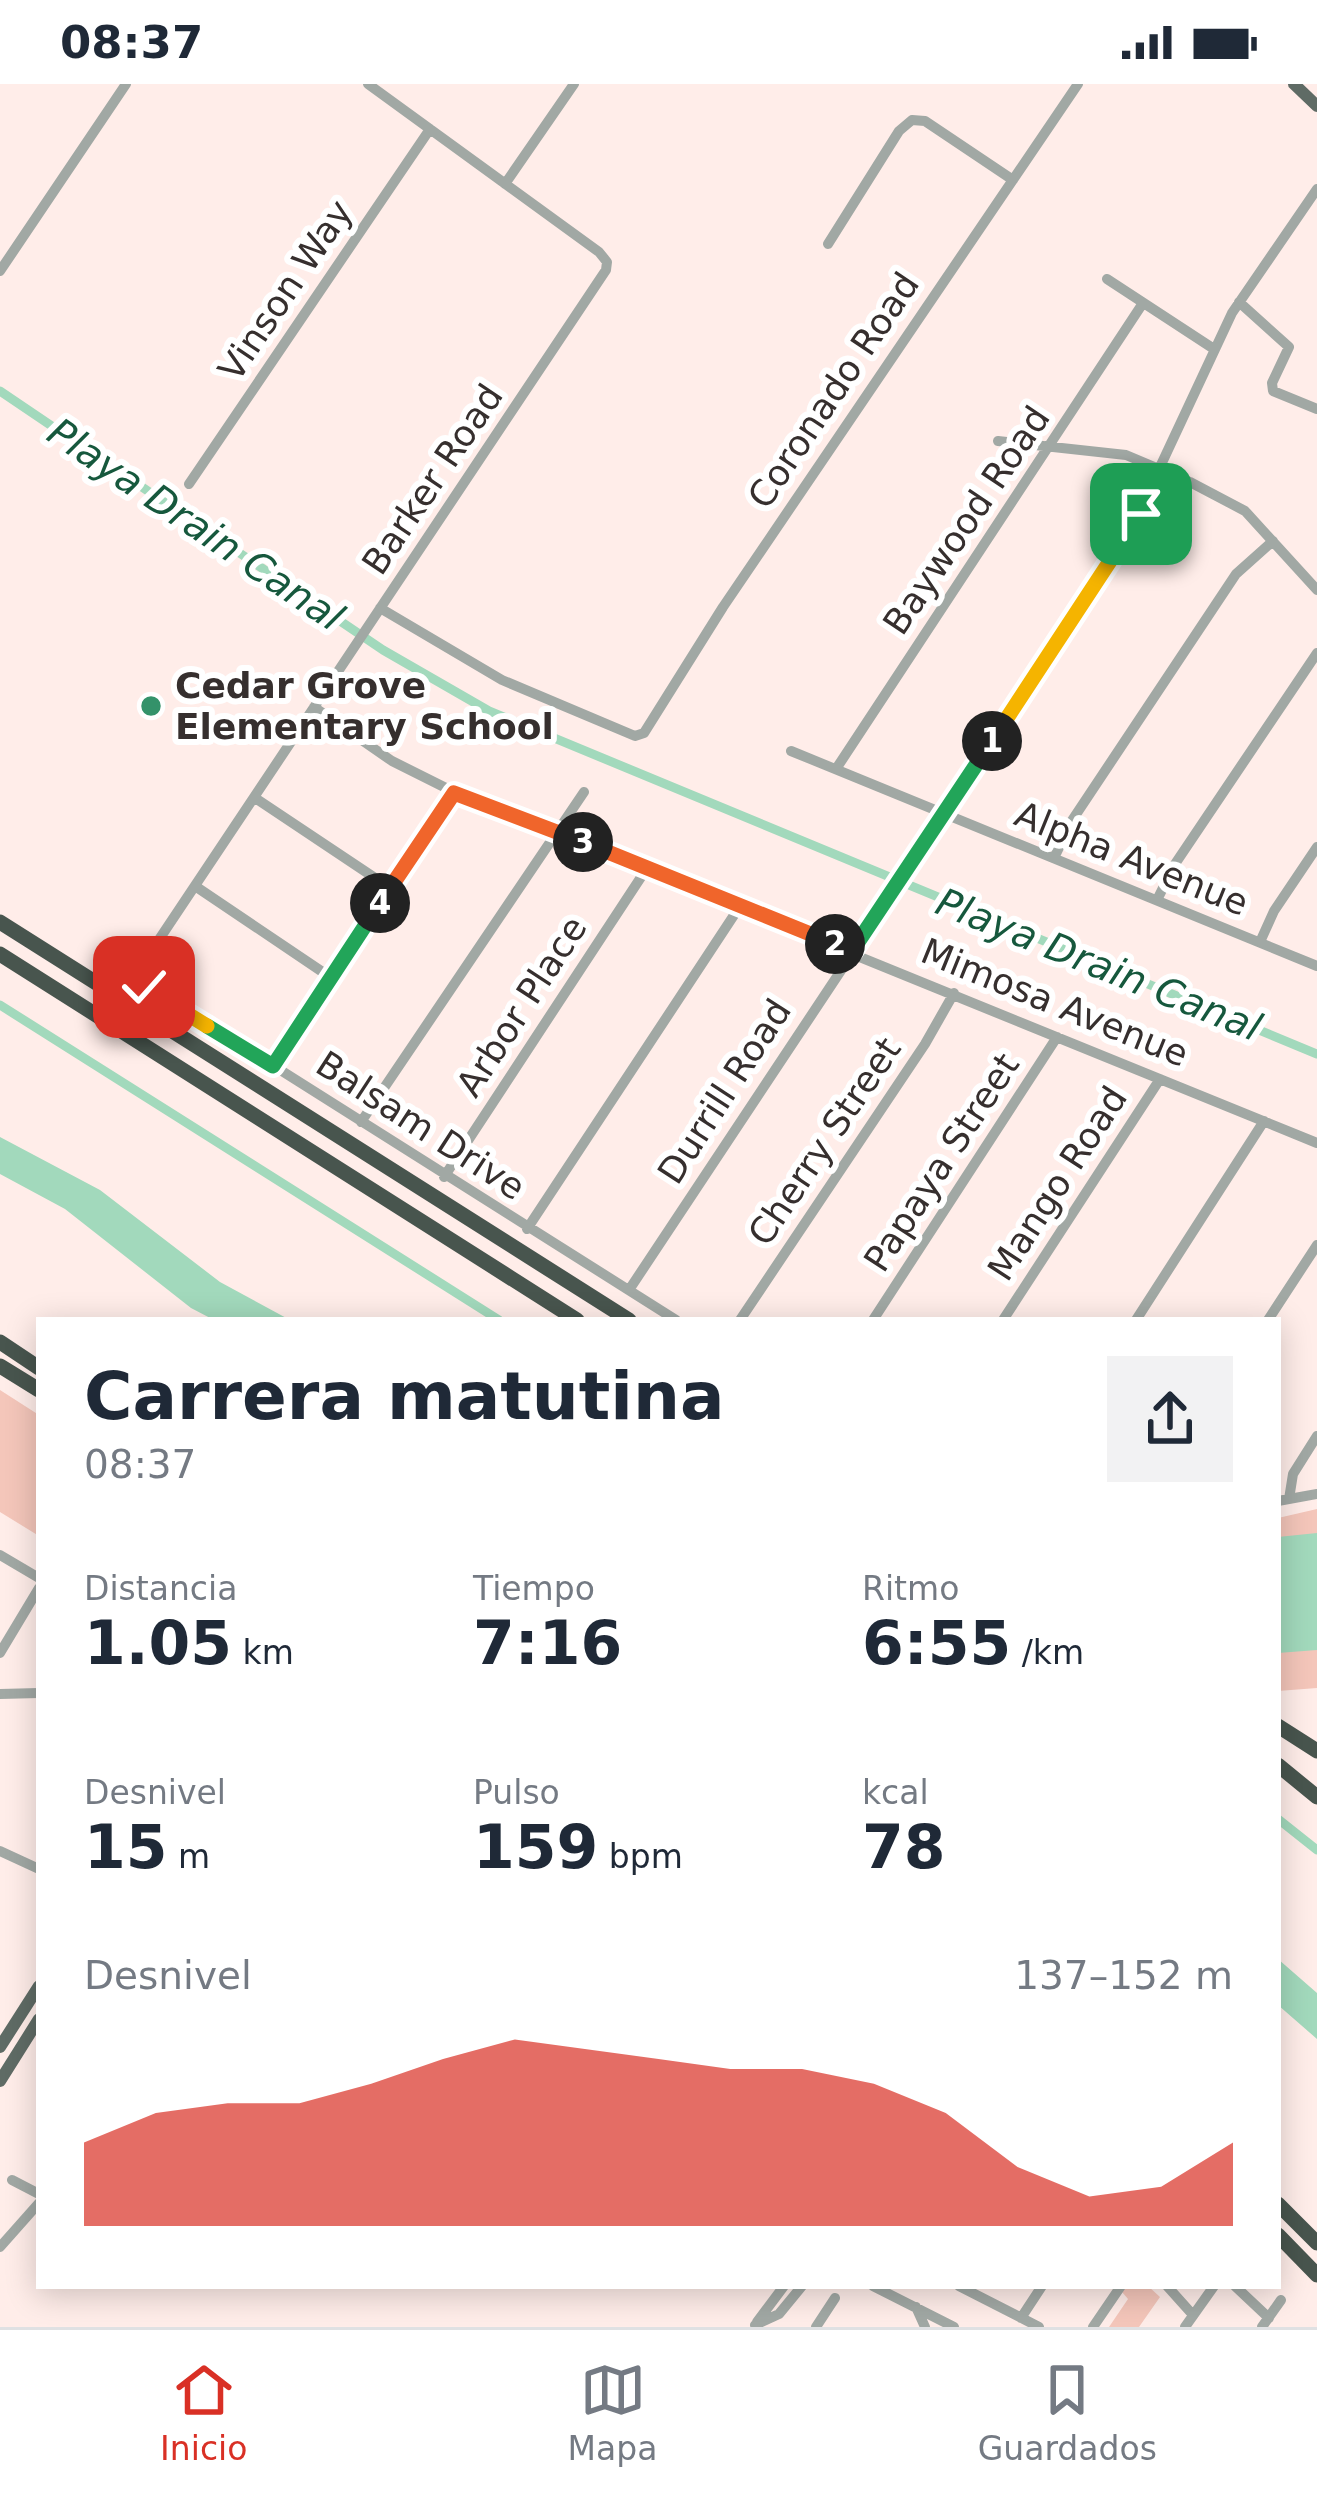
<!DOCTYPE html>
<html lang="es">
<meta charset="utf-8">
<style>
:root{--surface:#fff;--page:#f2f2f3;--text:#1f2937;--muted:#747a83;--line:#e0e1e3;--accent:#d93025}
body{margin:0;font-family:"DejaVu Sans",sans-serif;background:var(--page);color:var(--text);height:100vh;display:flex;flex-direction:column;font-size:45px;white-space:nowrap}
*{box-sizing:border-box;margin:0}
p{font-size:39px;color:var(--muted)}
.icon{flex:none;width:66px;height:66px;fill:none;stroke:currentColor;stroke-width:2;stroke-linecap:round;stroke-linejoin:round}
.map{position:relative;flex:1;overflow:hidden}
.details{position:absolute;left:36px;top:1233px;width:1245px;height:972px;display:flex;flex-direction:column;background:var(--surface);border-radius:0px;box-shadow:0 6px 30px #0003}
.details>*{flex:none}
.pin{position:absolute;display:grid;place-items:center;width:102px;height:102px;color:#fff;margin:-51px;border-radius:24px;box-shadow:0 6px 18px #0006}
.km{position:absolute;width:60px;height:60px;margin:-30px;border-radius:50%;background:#222;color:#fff;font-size:33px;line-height:60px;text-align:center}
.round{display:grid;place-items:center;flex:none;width:126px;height:126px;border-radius:0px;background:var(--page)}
.summary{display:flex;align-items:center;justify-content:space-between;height:204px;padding:0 48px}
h1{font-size:66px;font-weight:700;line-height:90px}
.stats{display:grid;grid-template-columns:repeat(3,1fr);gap:18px;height:204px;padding:12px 48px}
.stats div{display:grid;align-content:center}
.stats b{font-size:60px;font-weight:700}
.stats small{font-size:33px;font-weight:400}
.stats p{font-size:33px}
.chart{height:336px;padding:24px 48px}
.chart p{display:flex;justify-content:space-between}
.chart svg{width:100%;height:216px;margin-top:12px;fill:var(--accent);opacity:.7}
.status{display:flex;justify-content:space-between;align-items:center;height:84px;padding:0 60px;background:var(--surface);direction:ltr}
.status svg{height:33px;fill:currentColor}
.menu{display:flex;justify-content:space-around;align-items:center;height:168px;border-top:3px solid var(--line);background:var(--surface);font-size:33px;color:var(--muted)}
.menu a{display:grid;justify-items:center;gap:6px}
.menu .selected{color:var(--accent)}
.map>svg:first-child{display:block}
.green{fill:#f4c6ba}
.water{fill:#a2d9bc}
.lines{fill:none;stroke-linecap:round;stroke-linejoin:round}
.canal{stroke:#a2d9bc;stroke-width:9}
.minor{stroke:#a1a8a4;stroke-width:10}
.major{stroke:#5f6b65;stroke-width:12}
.highway{stroke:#48554e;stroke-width:15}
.split-1-casing{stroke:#fff;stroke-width:24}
.split-2-casing{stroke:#fff;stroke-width:24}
.split-3-casing{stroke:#fff;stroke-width:24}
.split-4-casing{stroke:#fff;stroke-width:24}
.split-5-casing{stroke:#fff;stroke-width:24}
.split-6-casing{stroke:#fff;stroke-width:24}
.split-1{stroke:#f5b400;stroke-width:15}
.split-2{stroke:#22a559;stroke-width:15}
.split-3{stroke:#f0652b;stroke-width:15}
.split-4{stroke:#f0652b;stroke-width:15}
.split-5{stroke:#22a559;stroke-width:15}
.split-6{stroke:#f5b400;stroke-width:15}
.poi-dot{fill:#34926a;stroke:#fff;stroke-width:4.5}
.labels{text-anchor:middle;stroke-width:12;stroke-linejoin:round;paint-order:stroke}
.street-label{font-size:36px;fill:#362f2e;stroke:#fff}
.poi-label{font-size:36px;font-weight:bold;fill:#362f2e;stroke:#fff;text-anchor:start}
.water-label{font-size:39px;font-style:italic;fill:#16583d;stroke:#fff}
</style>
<div class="status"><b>08:37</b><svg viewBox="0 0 49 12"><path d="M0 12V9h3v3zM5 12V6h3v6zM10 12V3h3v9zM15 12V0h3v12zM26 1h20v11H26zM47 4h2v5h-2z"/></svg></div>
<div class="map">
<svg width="1317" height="2243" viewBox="0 0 1317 2243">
<rect width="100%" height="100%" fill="#ffede9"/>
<path class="green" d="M0,1306L39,1331V1452L0,1428Z
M1317,1425V1604L1278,1607V1434Z
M1127,2202H1148L1160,2213L1139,2243H1109L1128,2215L1122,2208Z"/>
<path class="water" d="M0,1053L100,1106L220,1198L290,1236H214L191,1224L65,1125L0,1090Z
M1317,1449V1566L1278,1569V1453Z
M1278,1875L1317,1909V1955L1278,1921Z"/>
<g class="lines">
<path class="canal" d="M0,307L383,566L489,627L1317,970
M0,921L499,1236
M1278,1735L1317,1766"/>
<path class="minor" d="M368,0L599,168L607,178L606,186L138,887V896L676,1236
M505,100L574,0
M828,160L899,47L912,36L925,37L1013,96
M0,187L126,0
M1107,195L1214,265
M1239,218L1289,263L1272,299L1273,307L1317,325
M998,357L1126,371L1190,398L1245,427L1317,506
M189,400L430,45
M380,524L502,596L635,652L644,649L723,523L1078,0
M314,623L392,677L454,708L1317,1059
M791,667L1317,882
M836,685L1143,219
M255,714L390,804
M1054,774L1071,738L1236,490L1273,457
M195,802L330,893
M1157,816L1175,780L1317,569
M1260,858L1274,827L1317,763
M273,982L454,708
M361,1038L584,708
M444,1093L647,784
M527,1145L740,822
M629,1206L1124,460L1232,229L1317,105
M740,1236L925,960L954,909
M873,1236L1057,953
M1003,1236L1160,995
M1136,1236L1264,1037
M1268,1236L1317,1161
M1289,1415L1293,1390L1317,1352
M1278,1417L1317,1410
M0,1471L39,1494
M0,1569L39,1504
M0,1610L39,1609
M0,1767L39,1785
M12,2096L39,2110
M0,2163L39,2119
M873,2202L954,2243
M959,2202L1039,2243
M1167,2202L1193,2231
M1235,2202L1269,2234
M916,2223L925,2243
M1021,2234L1042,2202
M757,2238L784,2202
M755,2241L779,2230L802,2202
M816,2243L835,2214
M1093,2243L1121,2202
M1185,2243L1214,2202
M1262,2243L1281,2216"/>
<path class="major" d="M1294,0L1317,22
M0,1963L39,1902
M0,1997L39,1935"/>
<path class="highway" d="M0,838L629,1236
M0,870L577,1236
M0,1258L39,1284
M0,1282L39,1306
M1278,1642L1317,1667
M1278,1681L1317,1713
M1278,2120L1317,2159
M1278,2151L1317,2191"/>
</g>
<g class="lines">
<defs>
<path id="split-1" d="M992,657L1141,430"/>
<path id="split-2" d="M835,860L852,867L992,657"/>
<path id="split-3" d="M583,758L835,860"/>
<path id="split-4" d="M380,819L454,709L583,758"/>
<path id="split-5" d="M207,942L273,982L380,819"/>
<path id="split-6" d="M144,903L207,942"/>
</defs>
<use href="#split-1" class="split-1-casing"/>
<use href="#split-2" class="split-2-casing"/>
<use href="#split-3" class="split-3-casing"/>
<use href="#split-4" class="split-4-casing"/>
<use href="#split-5" class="split-5-casing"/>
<use href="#split-6" class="split-6-casing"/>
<use href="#split-1" class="split-1"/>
<use href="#split-2" class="split-2"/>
<use href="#split-3" class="split-3"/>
<use href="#split-4" class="split-4"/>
<use href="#split-5" class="split-5"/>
<use href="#split-6" class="split-6"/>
</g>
<circle class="poi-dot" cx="151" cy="622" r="12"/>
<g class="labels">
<g class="street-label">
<text transform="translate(285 206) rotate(-56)" y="13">Vinson Way</text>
<text transform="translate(833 306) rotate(-56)" y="13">Coronado Road</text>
<text transform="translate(432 395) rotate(-56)" y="13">Barker Road</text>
<text transform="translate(966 436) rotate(-56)" y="13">Baywood Road</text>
<text transform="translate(1132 774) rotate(22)" y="13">Alpha Avenue</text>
<text transform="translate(1055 918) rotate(22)" y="13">Mimosa Avenue</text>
<text transform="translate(521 922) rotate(-57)" y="13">Arbor Place</text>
<text transform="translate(724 1007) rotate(-57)" y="13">Durrill Road</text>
<text transform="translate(421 1041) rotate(33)" y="13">Balsam Drive</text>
<text transform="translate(824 1057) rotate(-56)" y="13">Cherry Street</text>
<text transform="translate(941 1078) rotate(-57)" y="13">Papaya Street</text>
<text transform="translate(1057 1099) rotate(-57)" y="13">Mango Road</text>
</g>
<g class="poi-label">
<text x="175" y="614">Cedar Grove<tspan x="175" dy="41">Elementary School</tspan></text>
</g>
<g class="water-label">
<text transform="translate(196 440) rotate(34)" y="14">Playa Drain Canal</text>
<text transform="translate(1099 880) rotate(22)" y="14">Playa Drain Canal</text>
</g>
</g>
</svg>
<div class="pin" style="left:1141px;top:430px;background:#1e9e55"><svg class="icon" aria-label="arrive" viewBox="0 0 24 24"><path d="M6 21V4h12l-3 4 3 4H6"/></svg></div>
<div class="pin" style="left:144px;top:903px;background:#d93025"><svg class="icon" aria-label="check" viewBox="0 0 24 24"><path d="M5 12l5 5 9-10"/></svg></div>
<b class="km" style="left:992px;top:657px">1</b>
<b class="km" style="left:835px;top:860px">2</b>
<b class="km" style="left:583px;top:758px">3</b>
<b class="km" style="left:380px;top:819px">4</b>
<section class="details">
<div class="summary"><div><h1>Carrera matutina</h1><p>08:37</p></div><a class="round"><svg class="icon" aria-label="share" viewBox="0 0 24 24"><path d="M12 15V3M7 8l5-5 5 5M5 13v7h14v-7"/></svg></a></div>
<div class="stats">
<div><p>Distancia</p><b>1.05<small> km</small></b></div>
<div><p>Tiempo</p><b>7:16</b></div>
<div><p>Ritmo</p><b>6:55<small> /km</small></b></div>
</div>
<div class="stats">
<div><p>Desnivel</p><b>15<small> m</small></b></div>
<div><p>Pulso</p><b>159<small> bpm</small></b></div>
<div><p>kcal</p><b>78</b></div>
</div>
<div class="chart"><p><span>Desnivel</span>137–152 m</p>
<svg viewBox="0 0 160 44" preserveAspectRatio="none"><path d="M0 44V27L10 21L20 19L30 19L40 15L50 10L60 6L70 8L80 10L90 12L100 12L110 15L120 21L130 32L140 38L150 36L160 27V44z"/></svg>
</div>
</section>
</div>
<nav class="menu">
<a class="selected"><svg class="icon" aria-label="home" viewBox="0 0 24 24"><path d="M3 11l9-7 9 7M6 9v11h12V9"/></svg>Inicio</a>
<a><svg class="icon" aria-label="map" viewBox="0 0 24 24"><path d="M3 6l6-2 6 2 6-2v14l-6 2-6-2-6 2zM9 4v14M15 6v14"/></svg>Mapa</a>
<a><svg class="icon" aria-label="saved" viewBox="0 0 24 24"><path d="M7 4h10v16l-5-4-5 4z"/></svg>Guardados</a>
</nav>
